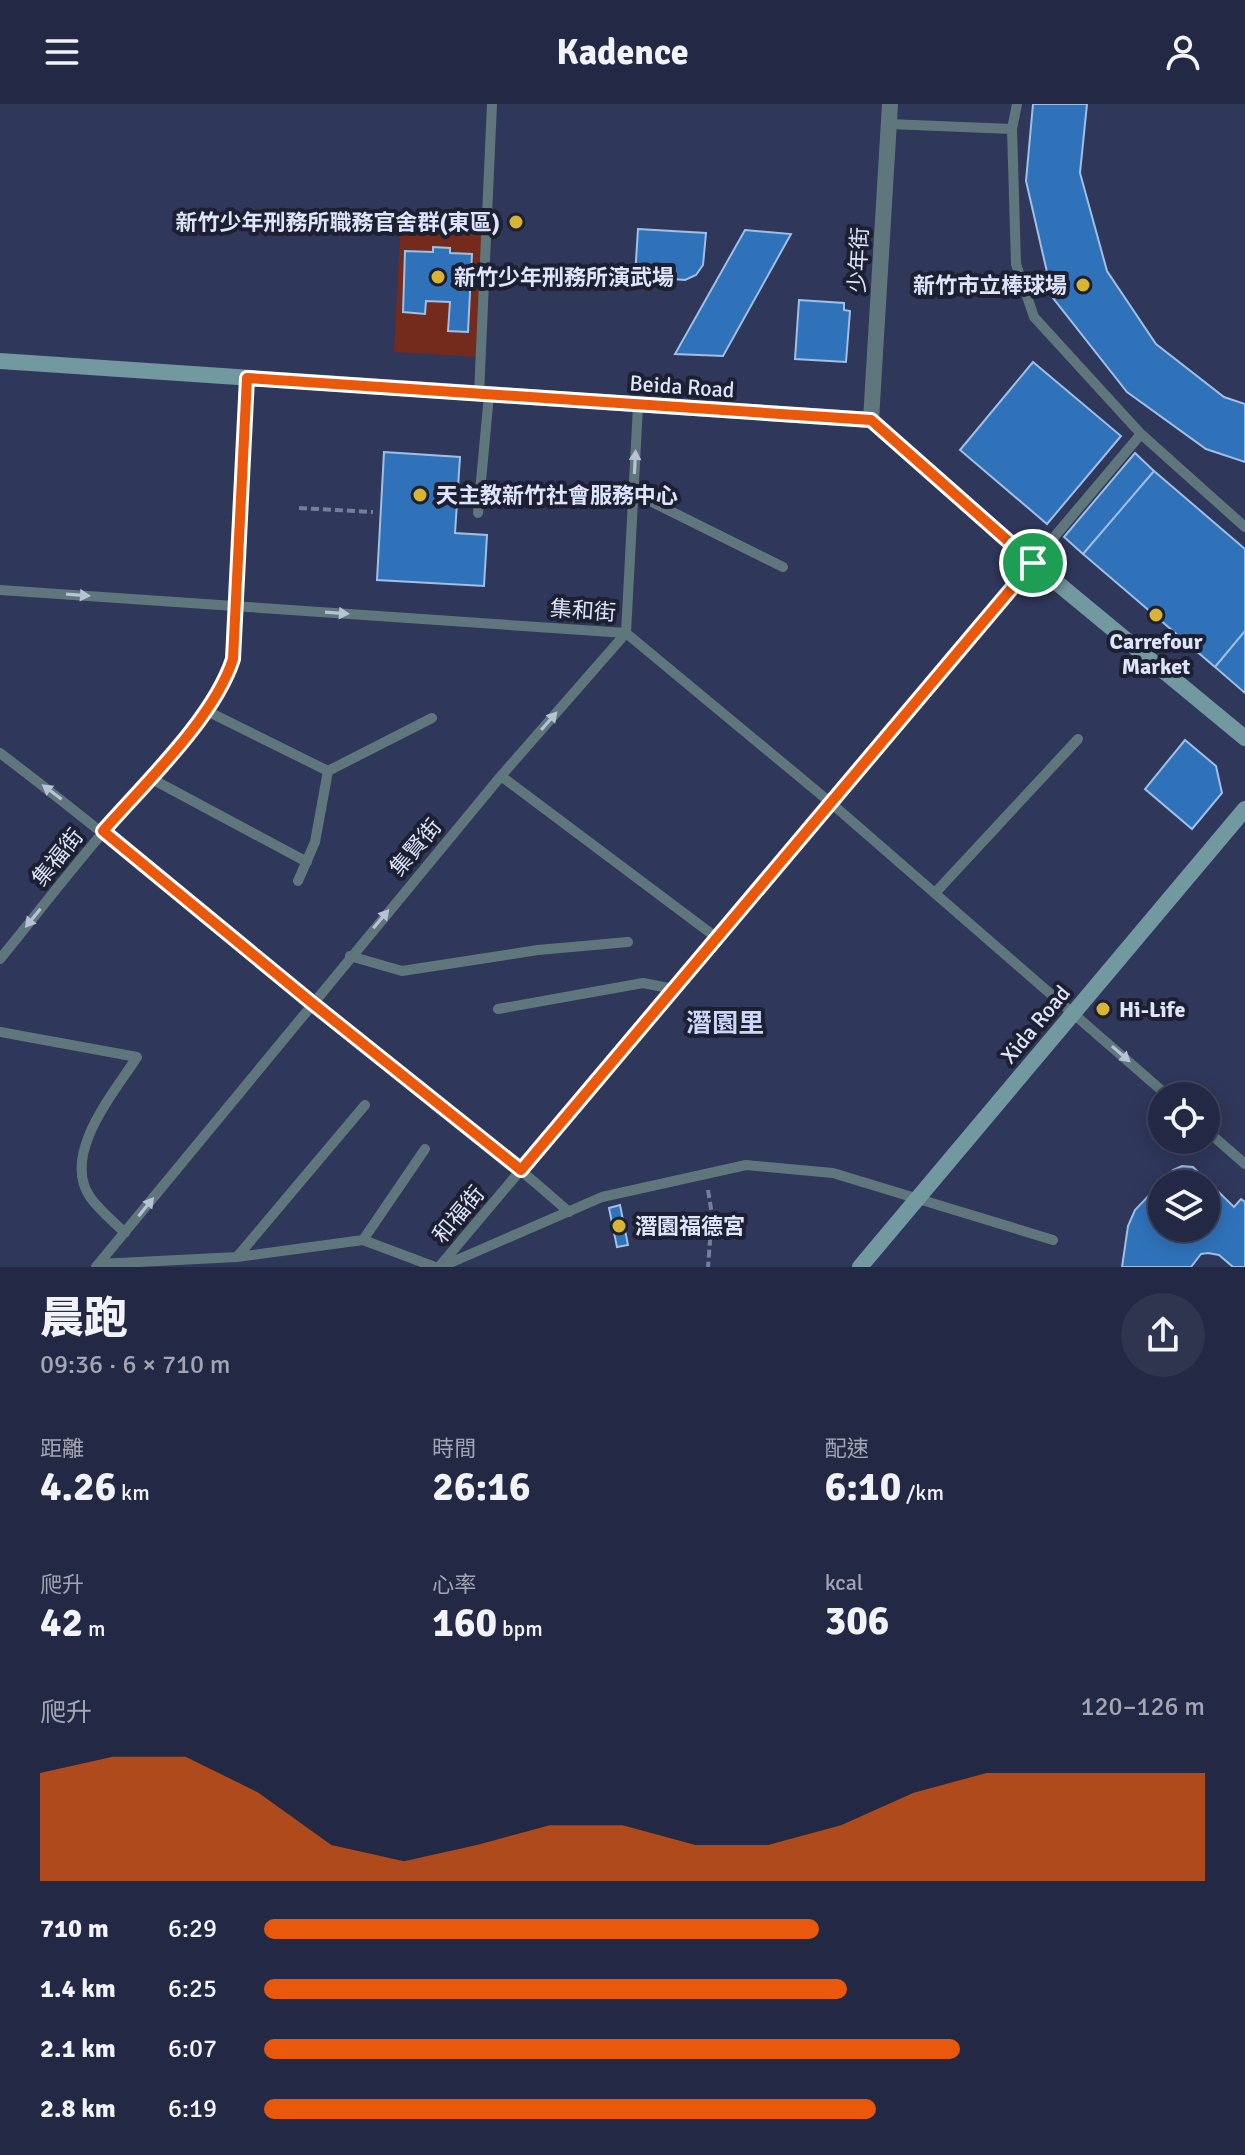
<!DOCTYPE html>
<html lang="zh-TW">
<meta charset="utf-8">
<style>
:root{--surface:#232944;--page:#2f354f;--text:#f1f3f6;--muted:#a3a6b2;--line:#40455d;--accent:#ea580c}
body{margin:0;font-family:Signika,"Noto Sans TC",sans-serif;background:var(--page);color:var(--text);height:100vh;display:flex;flex-direction:column;font-size:30px;white-space:nowrap}
*{box-sizing:border-box;margin:0}
p{font-size:26px;color:var(--muted)}
.icon{flex:none;width:44px;height:44px;fill:none;stroke:currentColor;stroke-width:2;stroke-linecap:round;stroke-linejoin:round}
.map{position:relative;height:1163px;overflow:hidden}
.drawer{display:flex;flex-direction:column;background:var(--surface);flex:1}
.drawer>*{flex:none}
.buttons{position:absolute;left:1148px;top:978px;display:grid;gap:16px}
.buttons a{display:grid;place-items:center;width:72px;height:72px;border-radius:50%;background:var(--surface);box-shadow:0 4px 20px #0003,0 0 0 2px var(--line);font-size:40px}
.pin{position:absolute;display:grid;place-items:center;width:68px;height:68px;color:#fff;margin:-34px;border:4px solid #fff;border-radius:50%;box-shadow:0 2px 8px #0007}
.round{display:grid;place-items:center;flex:none;width:84px;height:84px;border-radius:42px;background:var(--page)}
.head{display:flex;align-items:center;justify-content:space-between;height:136px;padding:0 40px}
h1{font-size:44px;font-weight:800;line-height:60px}
.stats{display:grid;grid-template-columns:repeat(3,1fr);gap:12px;height:136px;padding:8px 40px}
.stats div{display:grid;align-content:center}
.stats b{font-size:40px;font-weight:800}
.stats small{font-size:22px;font-weight:400}
.stats p{font-size:22px}
.chart{height:224px;padding:16px 40px}
.chart p{display:flex;justify-content:space-between}
.chart svg{width:100%;height:144px;margin-top:8px;fill:var(--accent);opacity:.7}
ul{padding:0 40px;list-style:none;font-size:26px}
li{display:grid;grid-template-columns:128px 96px 1fr;align-items:center;height:60px}
li i{height:20px;border-radius:10px;background:var(--accent)}
header{display:flex;justify-content:space-between;align-items:center;height:104px;padding:0 40px;background:var(--surface);font-size:36px;font-weight:800}
.map>svg:first-child{display:block}
.green{fill:#752b1c}
.building{fill:#3072ba;stroke:#9fbfe5;stroke-width:2;fill-rule:evenodd}
.lines{fill:none;stroke-linecap:round;stroke-linejoin:round}
.path{stroke:#767e9c;stroke-width:4;stroke-dasharray:8 4;stroke-linecap:butt}
.lane{stroke:#5f777c;stroke-width:10}
.street{stroke:#5f777c;stroke-width:16}
.secondary{stroke:#7298a0;stroke-width:16}
.oneway{fill:#b7c3d5}
.route-casing{stroke:#fff;stroke-width:16}
.route{stroke:#ea580c;stroke-width:10}
.poi-dot{fill:#d7b434;stroke:#1c2030;stroke-width:3}
.labels{text-anchor:middle;stroke-width:8;stroke-linejoin:round;paint-order:stroke}
.poi-label{font-size:22px;font-weight:bold;fill:#dde4fb;stroke:#1c2030;text-anchor:start}
.street-label{font-size:22px;fill:#dde4fb;stroke:#1c2030}
.quarter-label{font-size:26px;font-weight:bold;fill:#ccd6fa;stroke:#1c2030}
</style>
<header><svg class="icon" aria-label="menu" viewBox="0 0 24 24"><path d="M4 6h16M4 12h16M4 18h16"/></svg>Kadence<svg class="icon" aria-label="person" viewBox="0 0 24 24"><circle cx="12" cy="8" r="4"/><path d="M4 21q1-7 8-7t8 7"/></svg></header>
<div class="map">
<svg width="1245" height="1163" viewBox="0 0 1245 1163">
<rect width="100%" height="100%" fill="#2f375b"/>
<path class="green" d="M401,116L484,121L478,253L394,248Z"/>
<path class="building" d="M1033,0H1087L1080,69L1107,167L1156,240L1224,293L1245,300V358L1206,345L1127,288L1053,194L1026,77Z
M638,125L706,129L703,161L696,171L685,176L635,172Z
M745,126L791,130L723,252L675,250Z
M433,143L450,144V149L472,150L468,228L448,227L450,198L426,197L425,210L403,208L405,147L433,148Z
M799,196L844,199V206L850,207L846,258L795,255Z
M1033,258L1121,332L1047,420L960,346Z
M384,348L460,353L455,429L487,431L484,482L377,476Z
M1135,349L1154,367L1083,450L1064,433Z
M1154,367L1245,445V527L1215,563L1083,450Z
M1245,527V589L1215,563Z
M1185,636L1216,662L1222,689L1192,725L1145,685Z
M1182,1062L1193,1063L1234,1103L1241,1095L1245,1098V1163H1233L1219,1151L1208,1149L1201,1150L1191,1163H1122L1128,1122L1135,1106L1173,1066ZM1162,1080H1206V1124H1162Z
M620,1101L628,1141L617,1143L609,1104Z"/>
<g class="lines">
<path class="path" d="M299,404L373,408
M708,1086L712,1111L708,1163"/>
<path class="lane" d="M1017,0L1012,25L1016,160L1034,213L1141,330L1245,423
M889,20L1012,25
M479,290L492,0
M634,389L783,463
M478,409L489,291
M0,486L626,529L831,699L1168,992
M207,607L328,667L432,614
M0,649C107,730 209,816 314,900C399,969 487,1035 569,1108
M501,672L717,834
M150,674L307,758
M298,777L315,738L328,667
M935,789L1078,635
M350,852L402,867L538,846L628,838
M0,855C35,812 69,768 105,726C146,677 214,616 233,555L247,274
M498,905L643,879L674,885
M0,928L137,953C114,989 61,1050 90,1093C99,1106 114,1118 125,1129
M1206,1026L1245,1060
M363,1136L425,1045
M237,1153L365,1001
M99,1160L237,1153L363,1136L435,1163
M443,1162L602,1093L746,1061L833,1069L1053,1136
M96,1163L501,672L626,529L638,302
M439,1163L1141,330"/>
<path class="street" d="M871,316L890,0"/>
<path class="secondary" d="M0,257L871,316L1033,459L1245,634
M860,1163L1245,705"/>
</g>
<defs><path id="oneway-solid" d="M-6-.8H1V-3.2L6.5 0L1 3.2V.8H-6Z" transform="scale(2)"/></defs>
<g class="oneway">
<use href="#oneway-solid" transform="translate(635 358) rotate(-87)"/>
<use href="#oneway-solid" transform="translate(78 491) rotate(4)"/>
<use href="#oneway-solid" transform="translate(337 509) rotate(4)"/>
<use href="#oneway-solid" transform="translate(549 617) rotate(-49)"/>
<use href="#oneway-solid" transform="translate(52 688) rotate(-143)"/>
<use href="#oneway-solid" transform="translate(33 814) rotate(129)"/>
<use href="#oneway-solid" transform="translate(381 815) rotate(-50)"/>
<use href="#oneway-solid" transform="translate(1121 950) rotate(41)"/>
<use href="#oneway-solid" transform="translate(146 1103) rotate(-51)"/>
</g>
<g class="lines">
<defs>
<path id="route" d="M247,274L871,316L1033,459L521,1066L312,899L103,727C145,679 214,614 233,555Z"/>
</defs>
<use href="#route" class="route-casing"/>
<use href="#route" class="route"/>
</g>
<g class="poi-dot">
<circle cx="516" cy="118" r="8"/>
<circle cx="438" cy="173" r="8"/>
<circle cx="1083" cy="181" r="8"/>
<circle cx="420" cy="391" r="8"/>
<circle cx="1156" cy="511" r="8"/>
<circle cx="1103" cy="905" r="8"/>
<circle cx="619" cy="1122" r="8"/>
</g>
<g class="labels">
<g class="poi-label">
<text x="500" y="126" text-anchor="end">新竹少年刑務所職務官舍群(東區)</text>
<text x="454" y="181">新竹少年刑務所演武場</text>
<text x="1067" y="189" text-anchor="end">新竹市立棒球場</text>
<text x="436" y="399">天主教新竹社會服務中心</text>
<text x="1156" y="545" text-anchor="middle">Carrefour<tspan x="1156" dy="25">Market</tspan></text>
<text x="1119" y="913">Hi-Life</text>
<text x="635" y="1130">潛園福德宮</text>
</g>
<g class="street-label">
<text transform="translate(858 156) rotate(-87)" y="8">少年街</text>
<text transform="translate(682 282) rotate(4)" y="8">Beida Road</text>
<text transform="translate(583 506) rotate(4)" y="8">集和街</text>
<text transform="translate(415 743) rotate(-50)" y="8">集賢街</text>
<text transform="translate(57 753) rotate(-51)" y="8">集福街</text>
<text transform="translate(1035 920) rotate(-50)" y="8">Xida Road</text>
<text transform="translate(458 1110) rotate(-50)" y="8">和福街</text>
</g>
<g class="quarter-label">
<text x="725" y="928">潛園里</text>
</g>
</g>
</svg>
<div class="buttons">
<a><svg class="icon" aria-label="locate" viewBox="0 0 24 24"><circle cx="12" cy="12" r="6"/><path d="M12 2v4M12 18v4M2 12h4M18 12h4"/></svg></a>
<a><svg class="icon" aria-label="layers" viewBox="0 0 24 24"><path d="M12 4l9 5-9 5-9-5zM3 14l9 5 9-5"/></svg></a>
</div>
<div class="pin" style="left:1033px;top:459px;background:#1e9e55"><svg class="icon" aria-label="arrive" viewBox="0 0 24 24"><path d="M6 21V4h12l-3 4 3 4H6"/></svg></div>
</div>
<section class="drawer">
<div class="head"><div><h1>晨跑</h1><p>09:36 · 6 × 710 m</p></div><a class="round"><svg class="icon" aria-label="share" viewBox="0 0 24 24"><path d="M12 15V3M7 8l5-5 5 5M5 13v7h14v-7"/></svg></a></div>
<div class="stats">
<div><p>距離</p><b>4.26<small> km</small></b></div>
<div><p>時間</p><b>26:16</b></div>
<div><p>配速</p><b>6:10<small> /km</small></b></div>
</div>
<div class="stats">
<div><p>爬升</p><b>42<small> m</small></b></div>
<div><p>心率</p><b>160<small> bpm</small></b></div>
<div><p>kcal</p><b>306</b></div>
</div>
<div class="chart"><p><span>爬升</span>120–126 m</p>
<svg viewBox="0 0 160 44" preserveAspectRatio="none"><path d="M0 44V11L10 6L20 6L30 17L40 33L50 38L60 33L70 27L80 27L90 33L100 33L110 27L120 17L130 11L140 11L150 11L160 11V44z"/></svg>
</div>
<ul>
<li><b>710 m</b>6:29<i style="width:59%"></i></li>
<li><b>1.4 km</b>6:25<i style="width:62%"></i></li>
<li><b>2.1 km</b>6:07<i style="width:74%"></i></li>
<li><b>2.8 km</b>6:19<i style="width:65%"></i></li>
</ul>
</section>
